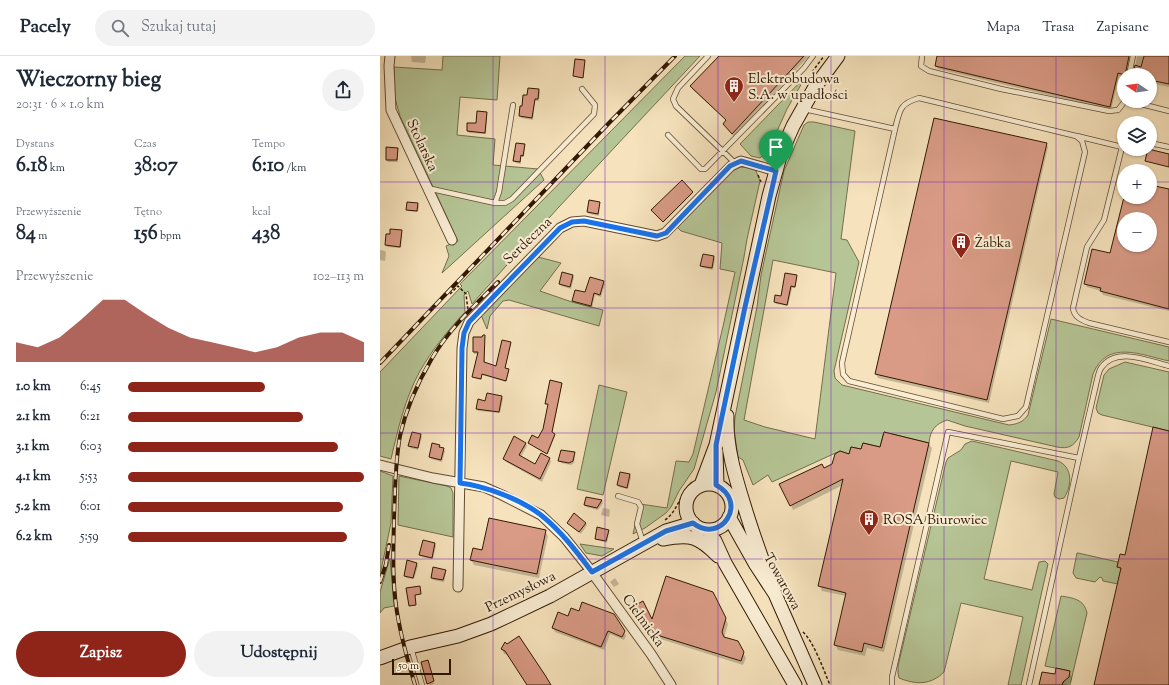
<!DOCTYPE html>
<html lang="pl">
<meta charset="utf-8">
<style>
:root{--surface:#fff;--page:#f2f2f3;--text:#1f2937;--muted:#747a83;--line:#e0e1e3;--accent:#8f2418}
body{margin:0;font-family:"Sorts Mill Goudy",serif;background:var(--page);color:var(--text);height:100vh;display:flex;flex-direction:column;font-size:15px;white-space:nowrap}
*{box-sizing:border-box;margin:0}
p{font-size:13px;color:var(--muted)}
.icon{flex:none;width:22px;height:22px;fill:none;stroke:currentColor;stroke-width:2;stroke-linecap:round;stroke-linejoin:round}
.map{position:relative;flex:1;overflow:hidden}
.side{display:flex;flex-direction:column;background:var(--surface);width:380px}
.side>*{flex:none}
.needle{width:26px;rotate:283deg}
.buttons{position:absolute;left:737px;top:12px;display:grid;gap:8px}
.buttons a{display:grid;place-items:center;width:40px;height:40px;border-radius:50%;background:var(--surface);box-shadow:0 1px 3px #0004;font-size:20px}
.scale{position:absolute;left:12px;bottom:10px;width:59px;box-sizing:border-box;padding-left:4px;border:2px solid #321901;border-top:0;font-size:11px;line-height:14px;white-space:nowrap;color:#321901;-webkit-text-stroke:3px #f9edd4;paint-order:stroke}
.pin{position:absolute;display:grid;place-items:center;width:34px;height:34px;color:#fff;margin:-41px -17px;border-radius:50% 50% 50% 0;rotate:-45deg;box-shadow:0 0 4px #0007}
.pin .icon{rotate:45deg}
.round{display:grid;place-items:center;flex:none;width:42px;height:42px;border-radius:21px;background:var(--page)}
.summary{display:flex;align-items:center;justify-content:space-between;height:68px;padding:0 16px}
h1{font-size:22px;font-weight:700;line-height:30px}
.figures{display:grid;grid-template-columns:repeat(3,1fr);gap:6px;height:68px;padding:4px 16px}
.figures div{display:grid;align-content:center}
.figures b{font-size:20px;font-weight:700}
.figures small{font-size:11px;font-weight:400}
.figures p{font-size:11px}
.chart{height:112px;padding:8px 16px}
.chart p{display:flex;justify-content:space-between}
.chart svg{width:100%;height:72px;margin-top:4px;fill:var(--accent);opacity:.7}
.primary-button{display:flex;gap:8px;margin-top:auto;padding:8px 16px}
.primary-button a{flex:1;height:46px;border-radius:24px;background:var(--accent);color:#fff;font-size:16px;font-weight:700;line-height:46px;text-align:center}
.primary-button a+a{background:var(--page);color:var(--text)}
ul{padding:0 16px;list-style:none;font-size:13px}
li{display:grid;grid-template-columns:64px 48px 1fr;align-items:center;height:30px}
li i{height:10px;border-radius:5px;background:var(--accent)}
header{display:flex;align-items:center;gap:24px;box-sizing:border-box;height:56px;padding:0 20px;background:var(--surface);border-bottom:1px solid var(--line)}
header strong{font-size:19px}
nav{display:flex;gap:22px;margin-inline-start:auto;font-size:14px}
.search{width:280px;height:36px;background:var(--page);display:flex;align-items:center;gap:10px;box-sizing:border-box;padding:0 14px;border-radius:22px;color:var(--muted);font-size:15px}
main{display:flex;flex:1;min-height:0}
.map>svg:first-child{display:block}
.green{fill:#b6c596;stroke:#746f4c;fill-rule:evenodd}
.shadow{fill:#0003;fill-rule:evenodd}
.building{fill:#d99b86;stroke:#321901;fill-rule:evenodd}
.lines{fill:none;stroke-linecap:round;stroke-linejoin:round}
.lane-casing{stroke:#634c30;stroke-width:6}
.street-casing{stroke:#634c30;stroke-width:11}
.secondary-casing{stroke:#321901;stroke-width:15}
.path{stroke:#321901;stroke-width:1.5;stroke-dasharray:3 2;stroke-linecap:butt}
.lane{stroke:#f9edd4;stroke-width:4.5}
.street{stroke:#f9edd4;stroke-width:9}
.secondary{stroke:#f9edd4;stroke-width:13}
.rail-casing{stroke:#321901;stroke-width:4}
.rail{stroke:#f9edd4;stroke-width:2.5;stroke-dasharray:8;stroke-linecap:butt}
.route-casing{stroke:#fff;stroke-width:8}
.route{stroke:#1a73e8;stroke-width:5}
.grid{fill:none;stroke:#7b2cbf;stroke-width:1;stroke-opacity:0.55}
.labels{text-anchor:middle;stroke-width:4;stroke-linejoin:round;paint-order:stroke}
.poi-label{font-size:14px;fill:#321901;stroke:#f9edd4;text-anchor:start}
.street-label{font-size:14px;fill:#321901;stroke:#f9edd4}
</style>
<header>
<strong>Pacely</strong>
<div class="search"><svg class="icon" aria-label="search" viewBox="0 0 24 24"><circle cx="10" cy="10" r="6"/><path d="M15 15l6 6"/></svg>Szukaj tutaj</div>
<nav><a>Mapa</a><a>Trasa</a><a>Zapisane</a></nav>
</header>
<main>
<section class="side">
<div class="summary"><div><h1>Wieczorny bieg</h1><p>20:31 · 6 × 1.0 km</p></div><a class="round"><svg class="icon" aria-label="share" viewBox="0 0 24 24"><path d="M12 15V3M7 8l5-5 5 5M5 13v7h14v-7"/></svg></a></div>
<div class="figures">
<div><p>Dystans</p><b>6.18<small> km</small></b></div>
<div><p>Czas</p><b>38:07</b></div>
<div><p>Tempo</p><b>6:10<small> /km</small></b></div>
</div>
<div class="figures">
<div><p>Przewyższenie</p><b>84<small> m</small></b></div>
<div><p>Tętno</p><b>156<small> bpm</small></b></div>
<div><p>kcal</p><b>438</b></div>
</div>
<div class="chart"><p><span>Przewyższenie</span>102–113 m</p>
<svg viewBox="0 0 160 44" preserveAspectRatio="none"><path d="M0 44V32L10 35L20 29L30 18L40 6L50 6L60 15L70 23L80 29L90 32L100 35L110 38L120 35L130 29L140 26L150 26L160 32V44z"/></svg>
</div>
<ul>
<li><b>1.0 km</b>6:45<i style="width:58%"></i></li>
<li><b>2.1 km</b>6:21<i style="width:74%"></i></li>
<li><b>3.1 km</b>6:03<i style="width:89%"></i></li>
<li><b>4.1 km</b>5:53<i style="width:100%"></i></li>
<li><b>5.2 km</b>6:01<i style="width:91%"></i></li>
<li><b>6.2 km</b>5:59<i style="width:93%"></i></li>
</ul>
<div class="primary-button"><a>Zapisz</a><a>Udostępnij</a></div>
</section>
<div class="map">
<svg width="789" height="629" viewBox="0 0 789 629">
<rect width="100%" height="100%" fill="#f6e3bd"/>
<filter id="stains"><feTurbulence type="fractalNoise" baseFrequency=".005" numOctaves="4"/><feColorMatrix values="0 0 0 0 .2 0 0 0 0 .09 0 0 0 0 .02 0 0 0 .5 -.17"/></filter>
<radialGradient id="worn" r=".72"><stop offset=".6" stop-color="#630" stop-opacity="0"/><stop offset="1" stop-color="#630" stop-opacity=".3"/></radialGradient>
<path class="green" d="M63,0H120L117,44L80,41L77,79L115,83L113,109L158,113L164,124L62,217L69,200L66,190L78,185L20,60L14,39V11L62,14Z
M305,0H320L178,152L92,248L88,235L84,239L85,256C68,274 52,294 40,315C25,342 18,373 11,403L0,400V316L82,230L80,228Z
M426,20L407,53L388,95L380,102L371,100L360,88Z
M428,66H434L475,75L461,183L467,184L479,206L454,315L455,322L462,329L629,369C638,368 643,366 648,359L671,263L789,291V305C761,299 727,283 713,318L699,381C693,391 688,393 677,391L585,370L567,364C555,368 550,375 549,387L504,376L500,391L483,387L481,393L471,391L469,398L460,395L392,426L388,419L373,429L363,404L358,401L354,374L355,361L377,251L381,219L404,115L424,69ZM393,204L456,217L435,383L385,371L364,364Z
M360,111L371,112L376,115L380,125L367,183L364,201L336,336L314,413L299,435L291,451L286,457L265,472L253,478L260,448L287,452L296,405L309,406L313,398L344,266L355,216L340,213L342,187L301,175L296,170L348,116Z
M158,201L181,207L160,235L192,246L223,254L219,270L129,244L123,245L110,260L107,273L101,259Z
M745,306L789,316V375L722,359L718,357L716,352L724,319L729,313Z
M219,329L247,336L223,439L197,433Z
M592,385L678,405C693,411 692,430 684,442L679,443L675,441L674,438L678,416L631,405L604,523L652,534L659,506L665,505L668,508L641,629H628L643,561L581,547L564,616C551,629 536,629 519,622L518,617V610L566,406L568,402L581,394L585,388Z
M0,415L13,420L11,467L0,519Z
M19,420L67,430L71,432L73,437V481L18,469Z
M200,488L234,493L222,500L206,497Z
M697,497H698L738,506L737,511L741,512L738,528L723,525L722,522L720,521L715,526L696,522L693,517Z
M10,502L14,550L4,552L0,557V536Z
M681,540C693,542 704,543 707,557L690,629H682L690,615L665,610Z"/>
<path class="shadow" d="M31,0H46L45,7L32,6Z
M340,0H429L354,81L344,68L347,65L313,34L311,30Z
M558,0H755L748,19H744V21L739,20L731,54L558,13L556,10Z
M757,0H789V31L770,27V19H754Z
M196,4L205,6L203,22L194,20Z
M159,34L160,36L159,45H155L153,64L141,62L140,60L148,40Z
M106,57L107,59L106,78L89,77L88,75L97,68Z
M137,88L144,89L145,91L144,101H141V108L136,107L134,105Z
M666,88L668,91L609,347L498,322L496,318Z
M17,93L18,95V106H8L7,104Z
M302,125L313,137L284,166L273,154Z
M770,130L789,134V255L723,239L721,235L707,231L705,228L730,198L745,141H770ZM744,163H770V189H744Z
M219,147L220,149L219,160L209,158L208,156Z
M37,148L39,150L38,156L28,155L27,153Z
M21,175L22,177L21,192L7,191L6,189Z
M0,194L5,195L6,197L5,205L0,204Z
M334,201L335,203L333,214L323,212L321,210Z
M193,220L194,222L191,233L181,230L180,228Z
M416,220L417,222L415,232H412L408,250L396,248L395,246L402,241Z
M223,226L225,228L221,241L215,239L212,252L195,247L193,245Z
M104,280L105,307L117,311L130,287L131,288L125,313L129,315L126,326L102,319L101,324L94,322L93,320L99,298H94V282H103Z
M181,327L182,329L172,378L175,380L168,398L149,387L153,380L159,384L164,373L169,350L166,348Z
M122,341L123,342L120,357L98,355L97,353L106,346Z
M40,379L42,381L38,394L30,392L29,390Z
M145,387L147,390L141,401L156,409L170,403L171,406L162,426L126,406L124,403Z
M549,388L552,392L504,596L487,592L485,600L458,594L455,589L466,540L442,535L440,530L463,429L413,454L411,449L444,413L470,399L482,394Z
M59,390L65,395L62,406L51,403L50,401Z
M194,397L195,399L194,407L191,409L181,407L180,405Z
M250,419L251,421L248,433L239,431L238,429Z
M206,442L222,445L223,447L218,454L206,451L205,449Z
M223,452L229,453L230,455L229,461L221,459Z
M188,467H205L207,469L201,478Z
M165,475L168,480L159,522L94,509L91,504L102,495Z
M228,475L229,477L227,487L217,484L216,482Z
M55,488L56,490L53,503L42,501L41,499Z
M36,507L38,510L34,523L26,522L25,519Z
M65,515L66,517L64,526L53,524L52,522Z
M235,522L239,528L234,531L230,526Z
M336,542L348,568L344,582L357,586L366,602L363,609L271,580L268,575L272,565Z
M189,561L244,575L246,580L244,584L230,578L224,594L175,576L173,572Z
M125,587L170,629H148L128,599L124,598L122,593Z
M48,606L54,628L50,629L48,627Z
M689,616L692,621L691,626L687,629H660L675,620Z"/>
<path class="building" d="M339,0H424L352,78L343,68L346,64L310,30Z
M557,0H749L745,19L738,17L730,51L555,10Z
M764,0H789V28L770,24V19H753L755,9L761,11Z
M195,3L205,4L203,22L193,20Z
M148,32L159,33L158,43H155L152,62L139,60L140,50H142L143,39H147Z
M97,55L107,56L105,77L87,75V67H96Z
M554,62L667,87L607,344L495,318Z
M136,87L145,88L143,100L141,99L140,106L133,105Z
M6,91L18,92L17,104H6Z
M768,93L789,98V111L765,105Z
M302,124L313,136L283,166L271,154Z
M770,129L789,133V253L720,235L721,232L704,228L712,193L730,197L744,141H770ZM744,163H770V189H744Z
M209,144L220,146L218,158L207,156Z
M27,146L38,147L37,155L26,154Z
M10,173L22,174L20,191L5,189L6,178H10Z
M323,198L334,200L332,212L320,210Z
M182,216L193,219L190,231L179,228Z
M405,217L417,219L415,231L411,230L407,249L394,246L395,239L401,240Z
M210,221L224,225L220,239L214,237L211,250L192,245L195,234L205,236Z
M103,279H105L104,306L116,310L122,284L131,286L125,312L129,313L126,325L102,318L101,323L92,321L98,296H93V281H102Z
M170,324L182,327L172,376L175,378L167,398L148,387L152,379L158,382L163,373L168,348H165Z
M107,337L122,340L119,356L96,353L98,343L105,345Z
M773,371L789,375V629H714L741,512L737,511L740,498L745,499Z
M32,376L41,378L38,392L28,390Z
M504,376L549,387L502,592L484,587L482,596L454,589L466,537L438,530L463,423L410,450L399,428L442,408L444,412L452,408L455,398L460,395L469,398L471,391L481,393L483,387L500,391Z
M134,380L146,387L139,399L155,408L161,397L170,402L160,423L123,403Z
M52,387L60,389L59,391L64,392L61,404L49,401Z
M181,394L195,396L193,405L189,407L178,405Z
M240,416L250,418L247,432L237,429Z
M206,441L222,444L217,452L204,449Z
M194,457L206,467L199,476L187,467Z
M109,462L166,474L157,518L90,504L93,492L102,494Z
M217,471L229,474L226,485L215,483Z
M43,484L55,487L52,502L39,499Z
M27,504L37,507L33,522L24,520Z
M53,511L66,514L63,524L51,522Z
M286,520L333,536L346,562L342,576L344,581L358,585L364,596L361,605L267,576L254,550L263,545L272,563Z
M40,530L41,538L35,539L36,549L29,550L26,532Z
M202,546L234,558L245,575L242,581L228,575L221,591L172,572L178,556L188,560L191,552L199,555Z
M139,580L165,619L171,629H147L125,595L121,593L125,586L127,588Z
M48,604L54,625L47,628L41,606Z
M676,612L690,615L689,621L683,626L682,629H659L662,616L675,618Z"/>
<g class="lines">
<defs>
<path id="lane" d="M328,0L298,32L293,43L296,50L355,107
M542,0L541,10L549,15L621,33L729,55L738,54L745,45
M749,19L753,0
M758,45L761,48L789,55
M424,53L515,73C520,54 519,48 539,42L696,80L702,85L705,96L646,351L638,360L623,363L469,325L463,318L462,307L515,73
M288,79L321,113H325L424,12L433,0
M697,80L742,91
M770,87L789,91
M744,89L742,91L724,164L707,191L693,252C694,261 701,264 709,267L789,286
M47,132L115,147H125L132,143L214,58L215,49L202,33
M115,147L119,136L133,49
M238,440L258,446L261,451L257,468L263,486
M31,592L42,629
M512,629V621L568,376L699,402L717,324C718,320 719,315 721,312C736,290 769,305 789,310
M649,629L699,402"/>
<path id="street" d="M10,0L9,10L11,54L72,184
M0,409L53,422L104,431L122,439L161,459L184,481L208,511L271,598L291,629
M78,531L82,292L84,277L89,266L180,172L192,166L204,165L277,180L285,177L351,110L361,105L396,115"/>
<path id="secondary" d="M347,360C346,391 355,420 364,449C373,479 384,509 395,538
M336,395L337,429
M306 451a23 23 0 1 1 46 0a23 23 0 1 1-46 0Z
M321,429L336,389L389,140L401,97L413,70L435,31L458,0
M349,461L376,509L395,538L435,629
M327,474L335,485L345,507L415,629
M283,483C311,478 318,480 338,500
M0,602L30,591L78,580L111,568L170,540L286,475L313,467"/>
</defs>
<use href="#lane" class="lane-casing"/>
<use href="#street" class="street-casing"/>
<use href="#secondary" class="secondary-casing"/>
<path class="path" d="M432,16L444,0
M383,102L390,97
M378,119L381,126
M70,238L78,230L86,238L88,254
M285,464C298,455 300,438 311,427
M423,576C434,586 444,615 450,629"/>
<use href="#lane" class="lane"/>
<use href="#street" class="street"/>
<use href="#secondary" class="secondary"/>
<defs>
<path id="rail" d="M0,307L229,67L295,0
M0,526L6,508L9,489
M35,629C29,609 23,588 19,567C12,534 13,499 14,464C15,436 15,407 20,380C26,353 37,328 51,304C68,274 94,250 118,226"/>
</defs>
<use href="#rail" class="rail-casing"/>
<use href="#rail" class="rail"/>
</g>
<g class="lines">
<defs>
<path id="route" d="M361,105L396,115L365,251L336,389V429C369,446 341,489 313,467L286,475L212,516C197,496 181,475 161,459C140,443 105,430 80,427L82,292L84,277L89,266L180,172L192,166L204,165L277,180L286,177L350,110Z"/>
</defs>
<use href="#route" class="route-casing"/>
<use href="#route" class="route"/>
</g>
<path class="grid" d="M113,0V629M225,0V629M338,0V629M451,0V629M564,0V629M676,0V629M0,126H744M770,126H789M0,252H789M0,377H789M0,503H789"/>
<defs>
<symbol id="building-pin" viewBox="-11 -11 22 30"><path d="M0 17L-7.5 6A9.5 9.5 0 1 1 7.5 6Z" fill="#8f2418" stroke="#f9edd4"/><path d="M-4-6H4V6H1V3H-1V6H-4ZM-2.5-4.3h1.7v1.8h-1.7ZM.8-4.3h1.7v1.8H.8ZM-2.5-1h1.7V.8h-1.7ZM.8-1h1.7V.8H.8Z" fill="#fff"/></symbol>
</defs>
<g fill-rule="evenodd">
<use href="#building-pin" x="343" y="19" width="22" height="30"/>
<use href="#building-pin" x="570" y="175" width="22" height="30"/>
<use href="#building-pin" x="478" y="452" width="22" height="30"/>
</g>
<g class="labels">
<g class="poi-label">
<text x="368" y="27">Elektrobudowa<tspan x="368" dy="16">S.A. w upadłości</tspan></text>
<text x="595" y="191">Żabka</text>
<text x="503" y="468">ROSA Biurowiec</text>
</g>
<g class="street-label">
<text transform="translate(43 89) rotate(65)" y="5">Stolarska</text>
<text transform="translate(147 184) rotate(-44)" y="5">Serdeczna</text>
<text transform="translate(403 525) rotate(61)" y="5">Towarowa</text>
<text transform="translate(140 535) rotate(-26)" y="5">Przemysłowa</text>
<text transform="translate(264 564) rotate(54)" y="5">Cielmicka</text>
</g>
</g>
<rect width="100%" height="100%" filter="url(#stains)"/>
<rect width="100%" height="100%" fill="url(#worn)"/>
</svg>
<div class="buttons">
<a><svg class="needle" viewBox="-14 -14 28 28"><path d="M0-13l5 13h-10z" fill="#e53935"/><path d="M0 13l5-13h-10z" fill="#747a83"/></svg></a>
<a><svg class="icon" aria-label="layers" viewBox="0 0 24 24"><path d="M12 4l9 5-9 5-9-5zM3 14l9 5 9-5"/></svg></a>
<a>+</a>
<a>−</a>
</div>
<div class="scale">50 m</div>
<div class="pin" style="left:396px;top:115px;background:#1e9e55"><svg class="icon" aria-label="arrive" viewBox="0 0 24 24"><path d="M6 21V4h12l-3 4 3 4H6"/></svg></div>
</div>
</main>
